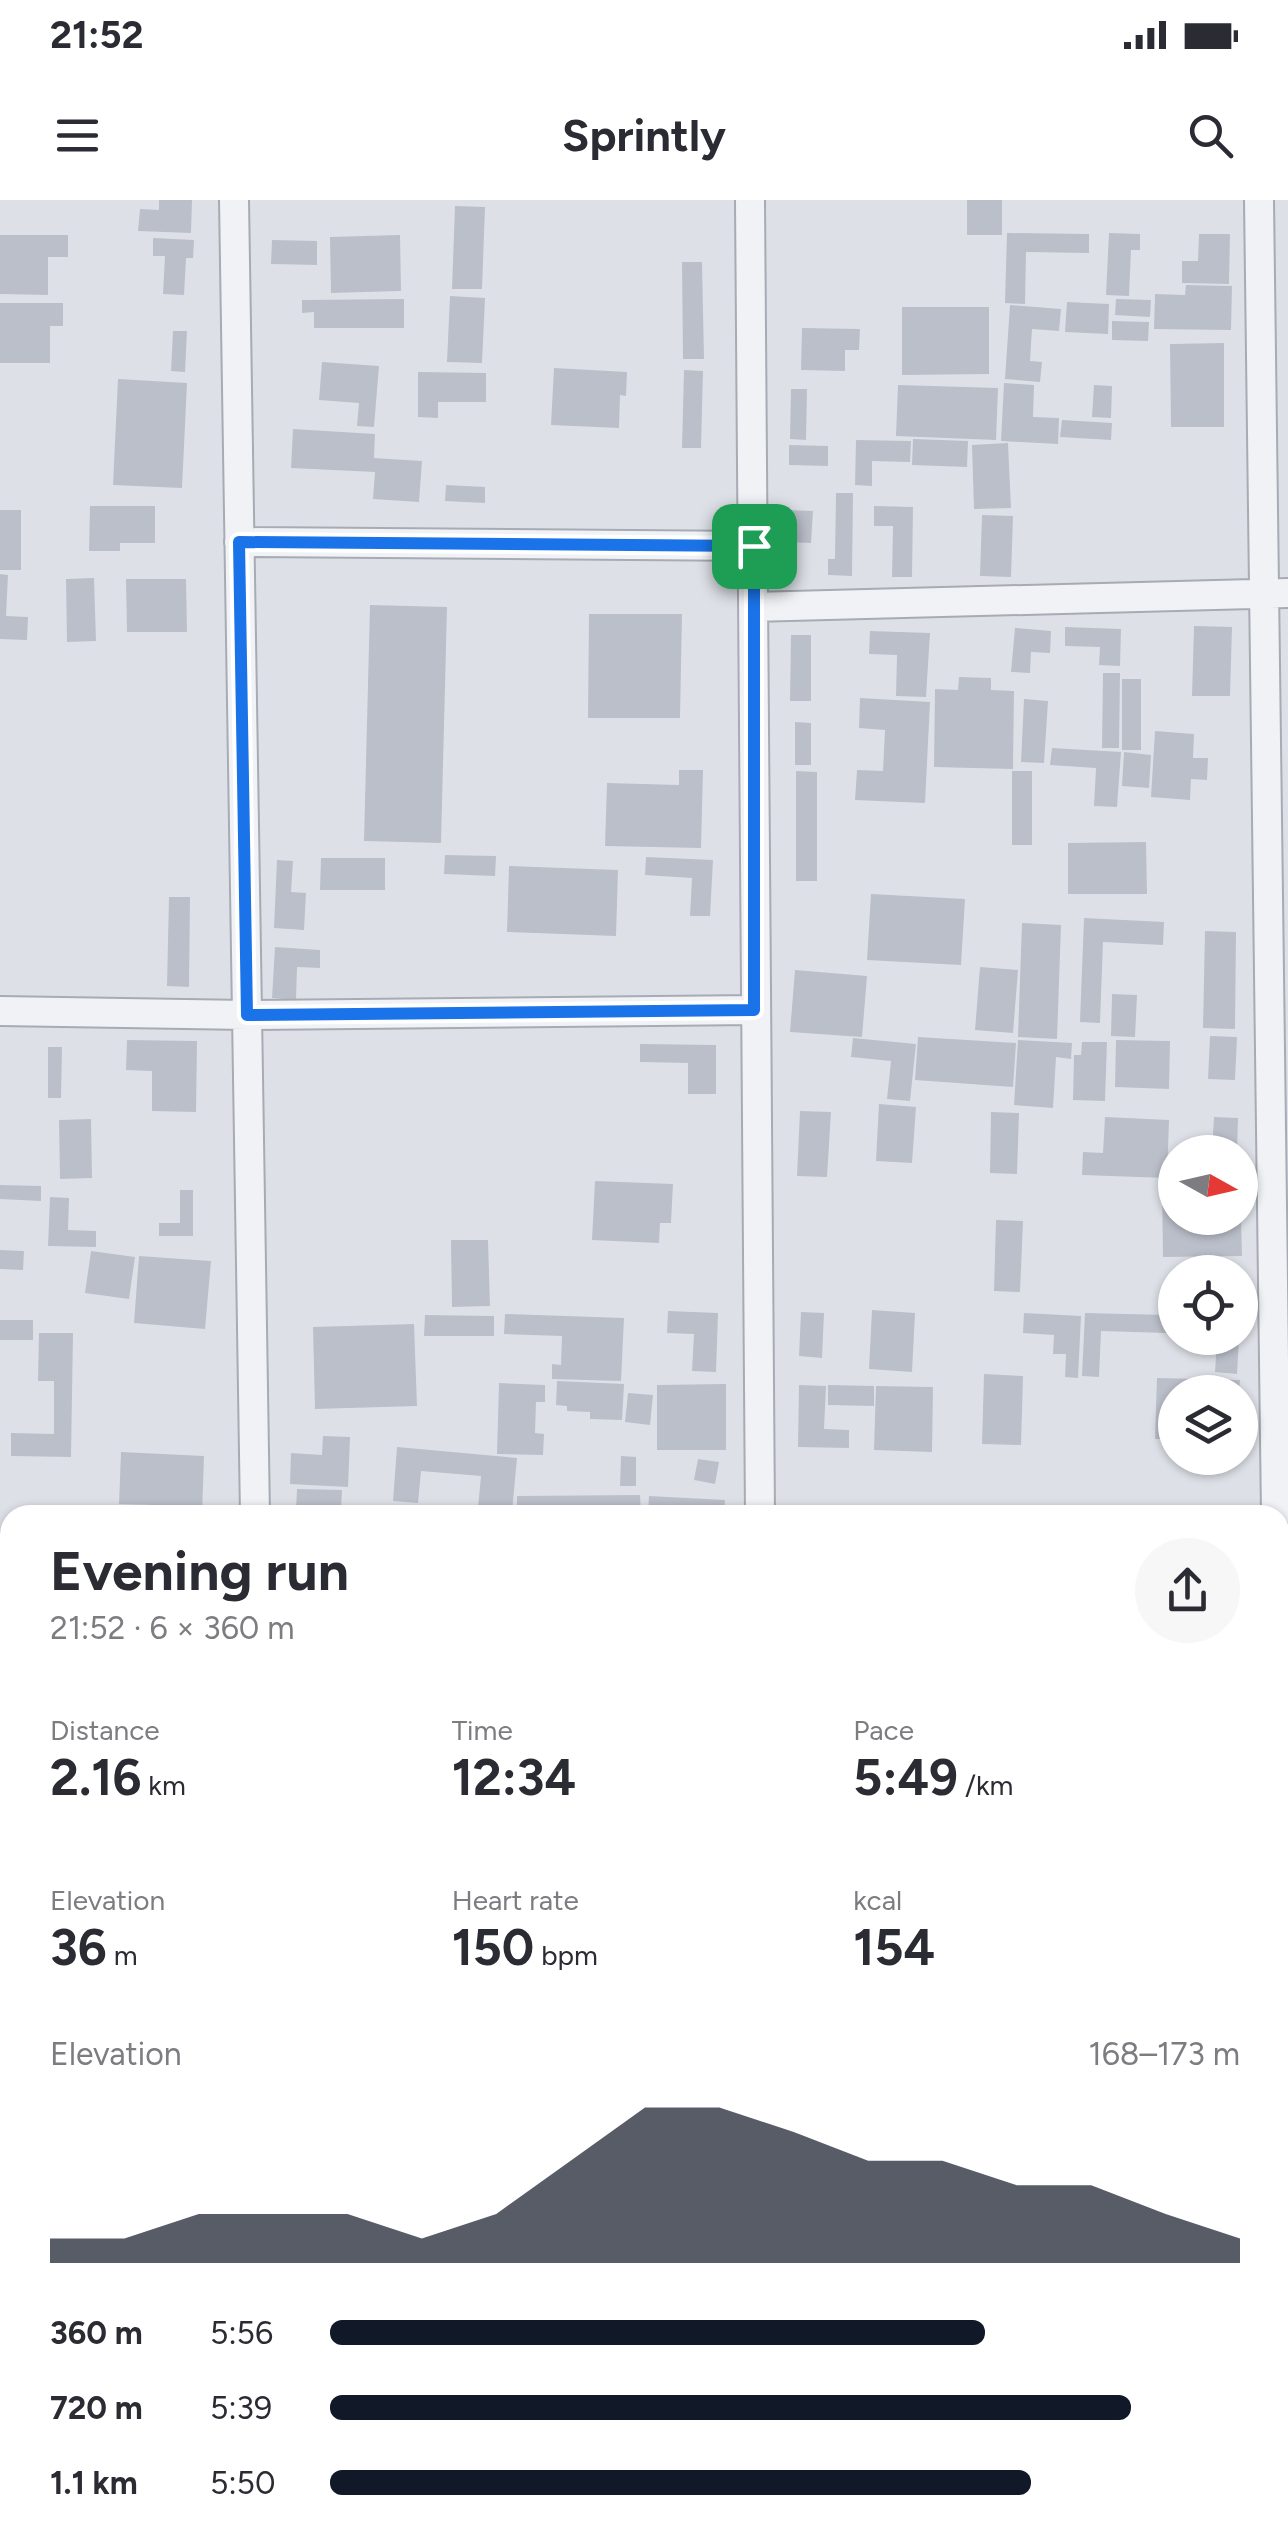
<!DOCTYPE html>
<meta charset="utf-8">
<style>
:root{--surface:#fff;--page:#f7f7f7;--text:#2b2b33;--muted:#7c7c81;--accent:#111827}
body{margin:0;font-family:Figtree,sans-serif;background:var(--page);color:var(--text);height:100vh;display:flex;flex-direction:column;font-size:38px;white-space:nowrap}
*{box-sizing:border-box;margin:0}
p{font-size:32px;color:var(--muted)}
.icon{flex:none;width:55px;height:55px;fill:none;stroke:currentColor;stroke-width:2;stroke-linecap:round;stroke-linejoin:round}
.map{position:relative;flex:1;overflow:hidden}
.details{position:absolute;left:0px;top:1305px;width:1290px;height:1038px;display:flex;flex-direction:column;background:var(--surface);border-radius:30px 30px 0 0;box-shadow:0 2px 8px #0004}
.details>*{flex:none}
.needle{width:65px;rotate:98deg}
.buttons{position:absolute;left:1158px;top:935px;display:grid;gap:20px}
.buttons a{display:grid;place-items:center;width:100px;height:100px;border-radius:50%;background:var(--surface);box-shadow:0 2px 8px #0004;font-size:50px}
.pin{position:absolute;display:grid;place-items:center;width:85px;height:85px;color:#fff;margin:-42px;border-radius:20px;box-shadow:0 5px 15px #0006}
.round{display:grid;place-items:center;flex:none;width:105px;height:105px;border-radius:52px;background:var(--page)}
.headline{display:flex;align-items:center;justify-content:space-between;height:170px;padding:0 50px}
h1{font-size:55px;font-weight:700;line-height:75px}
.stats{display:grid;grid-template-columns:repeat(3,1fr);gap:15px;height:170px;padding:10px 50px}
.stats div{display:grid;align-content:center}
.stats b{font-size:50px;font-weight:700}
.stats small{font-size:28px;font-weight:400}
.stats p{font-size:28px}
.chart{height:280px;padding:20px 50px}
.chart p{display:flex;justify-content:space-between}
.chart svg{width:100%;height:180px;margin-top:10px;fill:var(--accent);opacity:.7}
ul{padding:0 50px;list-style:none;font-size:32px}
li{display:grid;grid-template-columns:160px 120px 1fr;align-items:center;height:75px}
li i{height:25px;border-radius:12px;background:var(--accent)}
.status{display:flex;justify-content:space-between;align-items:center;height:70px;padding:0 50px;background:var(--surface);direction:ltr}
.status svg{height:28px;fill:currentColor}
header{display:flex;justify-content:space-between;align-items:center;height:130px;padding:0 50px;background:var(--surface);font-size:45px;font-weight:700}
.map>svg:first-child{display:block}
.building{fill:#bbbfca}
.lines{fill:none;stroke-linecap:round;stroke-linejoin:round}
.street-casing{stroke:#a6abb4;stroke-width:32}
.street{stroke:#f0f2f6;stroke-width:28}
.route-casing{stroke:#fff;stroke-width:20}
.route{stroke:#1a73e8;stroke-width:12}
</style>
<div class="status"><b>21:52</b><svg viewBox="0 0 49 12"><path d="M0 12V9h3v3zM5 12V6h3v6zM10 12V3h3v9zM15 12V0h3v12zM26 1h20v11H26zM47 4h2v5h-2z"/></svg></div>
<header><svg class="icon" aria-label="menu" viewBox="0 0 24 24"><path d="M4 6h16M4 12h16M4 18h16"/></svg>Sprintly<svg class="icon" aria-label="search" viewBox="0 0 24 24"><circle cx="10" cy="10" r="6"/><path d="M15 15l6 6"/></svg></header>
<div class="map">
<svg width="1288" height="2341" viewBox="0 0 1288 2341">
<rect width="100%" height="100%" fill="#dde1e7"/>
<path class="building" d="M159,0H192L191,33L138,31L140,9L159,10Z
M967,0H1002V35H967Z
M455,6L485,7L482,89H452Z
M1007,33L1089,34V53L1026,52L1025,104L1005,103Z
M1109,33L1140,34V50H1131L1129,96L1106,95Z
M1199,34H1230L1229,84L1182,83V61H1198Z
M0,35H68V57H48V95L0,94Z
M400,35L401,91L331,93L330,37Z
M153,38L194,40L193,58H186L184,95L163,94L165,56H153Z
M272,40L317,41V65L271,64Z
M682,62H702L704,159H683Z
M1186,85L1232,86L1231,130L1154,129L1155,94L1185,95Z
M450,96L485,98L482,163L447,162Z
M404,99V128H314V112L302,113V100Z
M1116,99L1151,100L1150,117L1115,115Z
M1067,102L1109,104L1108,134L1065,132Z
M0,103H63V126H50V163H0Z
M1010,105L1061,109L1059,131L1032,129L1030,161L1042,162L1040,182L1005,179Z
M902,107H989V174L902,175Z
M1112,121L1149,122L1148,141L1112,140Z
M802,128L860,129L859,150H845V171L801,170Z
M173,131H187L185,172L171,171Z
M1224,143V227H1171L1170,144Z
M322,162L379,166L374,227L357,226L359,203L319,200Z
M554,168L627,172L626,196L620,195L619,228L551,225Z
M684,170L703,171L701,248H682Z
M418,172L486,173V202H438V218L418,217Z
M118,179L187,183L182,288L113,285Z
M1004,183L1034,185L1033,217L1059,218L1058,244L1001,241Z
M898,185L998,188L996,240L896,236Z
M1094,185L1112,186L1111,218L1092,217Z
M791,189H807L806,240L790,239Z
M1062,220L1112,223L1111,240L1060,237Z
M293,229L375,234L374,258L422,261L419,302L373,299L375,272L291,268Z
M913,239L968,241L967,267L912,265Z
M856,240L911,241L910,262L872,261V286L855,285Z
M1008,243L1011,308L974,309L972,245Z
M789,245L828,246V266L789,265Z
M446,285L485,287V303L445,301Z
M836,293H853L852,376L828,375V359H835Z
M90,306H155V343H120V351H89Z
M874,306L913,307L912,377H892L893,326H874Z
M0,310H21V370H0Z
M787,310L813,311L811,343L786,342Z
M982,315L1013,316L1011,377L980,376Z
M0,374L8,375L6,416L28,417L27,440L0,439Z
M94,378L96,441L67,442L66,379Z
M126,379H186L187,432H127Z
M370,405L447,407L441,643L364,641Z
M589,414H682L680,518H588Z
M1194,426L1232,427L1230,496H1192Z
M1065,427L1121,429L1120,466L1099,465L1100,447L1065,446Z
M1015,428L1051,431L1050,453L1031,452L1030,473L1011,472Z
M870,431L930,433L926,497L896,496L897,455L869,454Z
M791,435H811V501H790Z
M1103,473H1120L1119,548H1102Z
M959,477L991,478V490L1014,491L1013,569L934,567L935,489L958,490Z
M1122,479H1141V550H1122Z
M860,498L930,502L925,603L855,600L857,570L883,571L885,530L859,528Z
M1024,499L1048,501L1044,563L1021,562Z
M795,522L811,523V565H795Z
M1155,531L1194,534L1193,558H1208L1207,580L1191,579L1190,600L1151,597Z
M1052,548L1121,552L1117,607L1094,606L1096,568L1050,565Z
M1124,552L1151,555L1149,588L1122,586Z
M679,570H703L701,648L605,646L607,583L679,585Z
M796,571L817,572V681H796Z
M1012,571H1032V645H1012Z
M1146,642L1147,694H1068V643Z
M445,655L496,656L495,676L444,674Z
M646,657L713,660L710,716H690L692,678L645,675Z
M321,658H385V690H320Z
M277,660L293,661L291,692L306,693L304,730L274,728Z
M509,666L618,670L616,736L507,732Z
M871,694L965,699L961,765L867,760Z
M169,697H190L189,787L167,786Z
M1084,718L1164,722L1163,745L1103,742L1100,823L1080,822Z
M1022,723L1061,725L1057,839L1018,837Z
M1205,731L1236,732L1235,829L1203,828Z
M275,747L320,750V768L297,767L296,800L272,798Z
M980,767L1018,770L1013,833L975,830Z
M795,770L867,776L862,837L790,832Z
M1112,794L1137,795L1135,837L1111,836Z
M1210,836L1237,837L1235,880L1208,879Z
M918,837L1016,843L1013,887L915,880Z
M853,838L916,844L910,901L887,899L891,861L851,857Z
M127,840L197,841L196,912L152,911V871L126,870Z
M1018,840L1072,843L1071,859L1056,857L1053,908L1014,905Z
M1116,840L1170,841L1169,889L1115,887Z
M1082,842H1107L1105,901L1073,900L1074,855H1081Z
M640,844L716,845V894H688V863L640,862Z
M48,847H62L61,898H48Z
M879,904L916,907L912,963L876,961Z
M800,911L831,912L827,977L797,976Z
M991,912L1019,913L1017,974L990,973Z
M1105,917L1169,920L1167,978L1082,975L1083,952L1103,953Z
M1214,917L1238,918L1237,952H1212Z
M91,919L92,978L60,979L59,920Z
M595,981L673,984L671,1023H660L659,1043L592,1040Z
M0,985L41,986V1001L0,999Z
M1162,985H1175V1018H1241L1242,1056L1163,1057Z
M180,990H193V1036H159V1023H180Z
M50,997L69,998L68,1030L96,1031V1047L48,1046Z
M996,1020L1023,1021L1020,1092L994,1091Z
M451,1040H488L490,1106L452,1107Z
M0,1050L24,1051L23,1070L0,1069Z
M91,1051L135,1057L129,1099L85,1093Z
M139,1056L211,1061L205,1129L134,1123Z
M872,1110L915,1113L912,1172L869,1169Z
M668,1111L718,1113L716,1172L692,1171L694,1134L667,1133Z
M801,1112L824,1113L822,1158L799,1156Z
M1024,1113L1081,1116L1078,1178L1065,1177L1066,1154H1053L1054,1135L1023,1133Z
M1085,1113L1168,1115L1167,1133L1101,1131L1099,1177L1082,1176Z
M505,1114L624,1118L621,1181L552,1179V1164L561,1165L562,1136L504,1134Z
M425,1115L494,1116V1136H424Z
M0,1120H33V1140H0Z
M414,1124L417,1206L315,1209L313,1127Z
M39,1133H73L71,1257L11,1256V1233L54,1234V1181H38Z
M1217,1138H1239L1237,1174L1215,1172Z
M984,1174L1023,1176L1021,1245L982,1244Z
M1157,1178L1240,1180L1239,1192H1175V1239H1155Z
M557,1181L624,1184L622,1220L590,1219V1212L567,1211V1206L556,1205Z
M499,1183L545,1185V1202H536L535,1233L544,1234L543,1255L497,1254Z
M726,1184V1250H657V1185Z
M799,1185L826,1186L824,1229L849,1230V1248L798,1247Z
M828,1185L874,1186V1206L828,1205Z
M876,1186L933,1187L932,1252L874,1250Z
M628,1193L653,1195L650,1225L625,1222Z
M323,1236L350,1237L348,1287L290,1284L291,1253L322,1255Z
M397,1247L517,1258L512,1312L478,1308L481,1276L421,1271L418,1303L393,1301Z
M121,1252L204,1256L202,1315H152L153,1305L119,1304Z
M621,1256L636,1257V1286H620Z
M698,1259L719,1262L715,1284L694,1280Z
M297,1289L342,1290L341,1310L296,1309Z
M640,1295L641,1315H517V1296Z
M649,1296L725,1300L724,1315H648Z
M0,1470L6,1471L3,1523H0Z
M0,1532H10V1592L0,1591Z
M0,1602H10V1655H0Z
M0,1735L10,1736V1759H0Z
M0,1769H9L10,1805L0,1804Z
M0,1806L10,1807V1875H0Z
M0,1889H10V1942H0Z
M0,2010L10,2011V2086L0,2085Z
M0,2213H10V2284L0,2285Z
M0,2294L10,2295L12,2341H0Z
M164,2332H210V2338L163,2337Z
M280,2332H351V2341H280Z
M996,2333L1070,2338V2341H996Z
M1198,2335L1258,2336V2341H1198Z"/>
<g class="lines">
<defs>
<path id="street" d="M234,0L255,1315
M750,0L760,1315
M1259,0L1276,1315
M239,342L754,346
M754,407L1288,393
M0,811L247,815L754,810
M1280,1588L1288,2184
M272,2332V2341
M773,2332V2341"/>
</defs>
<use href="#street" class="street-casing"/>
<use href="#street" class="street"/>
</g>
<g class="lines">
<defs>
<path id="route" d="M239,342L754,346V810L247,815Z"/>
</defs>
<use href="#route" class="route-casing"/>
<use href="#route" class="route"/>
</g>
</svg>
<div class="buttons">
<a><svg class="needle" viewBox="-14 -14 28 28"><path d="M0-13l5 13h-10z" fill="#e53935"/><path d="M0 13l5-13h-10z" fill="#7c7c81"/></svg></a>
<a><svg class="icon" aria-label="locate" viewBox="0 0 24 24"><circle cx="12" cy="12" r="6"/><path d="M12 2v4M12 18v4M2 12h4M18 12h4"/></svg></a>
<a><svg class="icon" aria-label="layers" viewBox="0 0 24 24"><path d="M12 4l9 5-9 5-9-5zM3 14l9 5 9-5"/></svg></a>
</div>
<div class="pin" style="left:754px;top:346px;background:#1e9e55"><svg class="icon" aria-label="arrive" viewBox="0 0 24 24"><path d="M6 21V4h12l-3 4 3 4H6"/></svg></div>
<section class="details">
<div class="headline"><div><h1>Evening run</h1><p>21:52 · 6 × 360 m</p></div><a class="round"><svg class="icon" aria-label="share" viewBox="0 0 24 24"><path d="M12 15V3M7 8l5-5 5 5M5 13v7h14v-7"/></svg></a></div>
<div class="stats">
<div><p>Distance</p><b>2.16<small> km</small></b></div>
<div><p>Time</p><b>12:34</b></div>
<div><p>Pace</p><b>5:49<small> /km</small></b></div>
</div>
<div class="stats">
<div><p>Elevation</p><b>36<small> m</small></b></div>
<div><p>Heart rate</p><b>150<small> bpm</small></b></div>
<div><p>kcal</p><b>154</b></div>
</div>
<div class="chart"><p><span>Elevation</span>168–173 m</p>
<svg viewBox="0 0 160 44" preserveAspectRatio="none"><path d="M0 44V38L10 38L20 32L30 32L40 32L50 38L60 32L70 19L80 6L90 6L100 12L110 19L120 19L130 25L140 25L150 32L160 38V44z"/></svg>
</div>
<ul>
<li><b>360 m</b>5:56<i style="width:72%"></i></li>
<li><b>720 m</b>5:39<i style="width:88%"></i></li>
<li><b>1.1 km</b>5:50<i style="width:77%"></i></li>
</ul>
</section>
</div>
